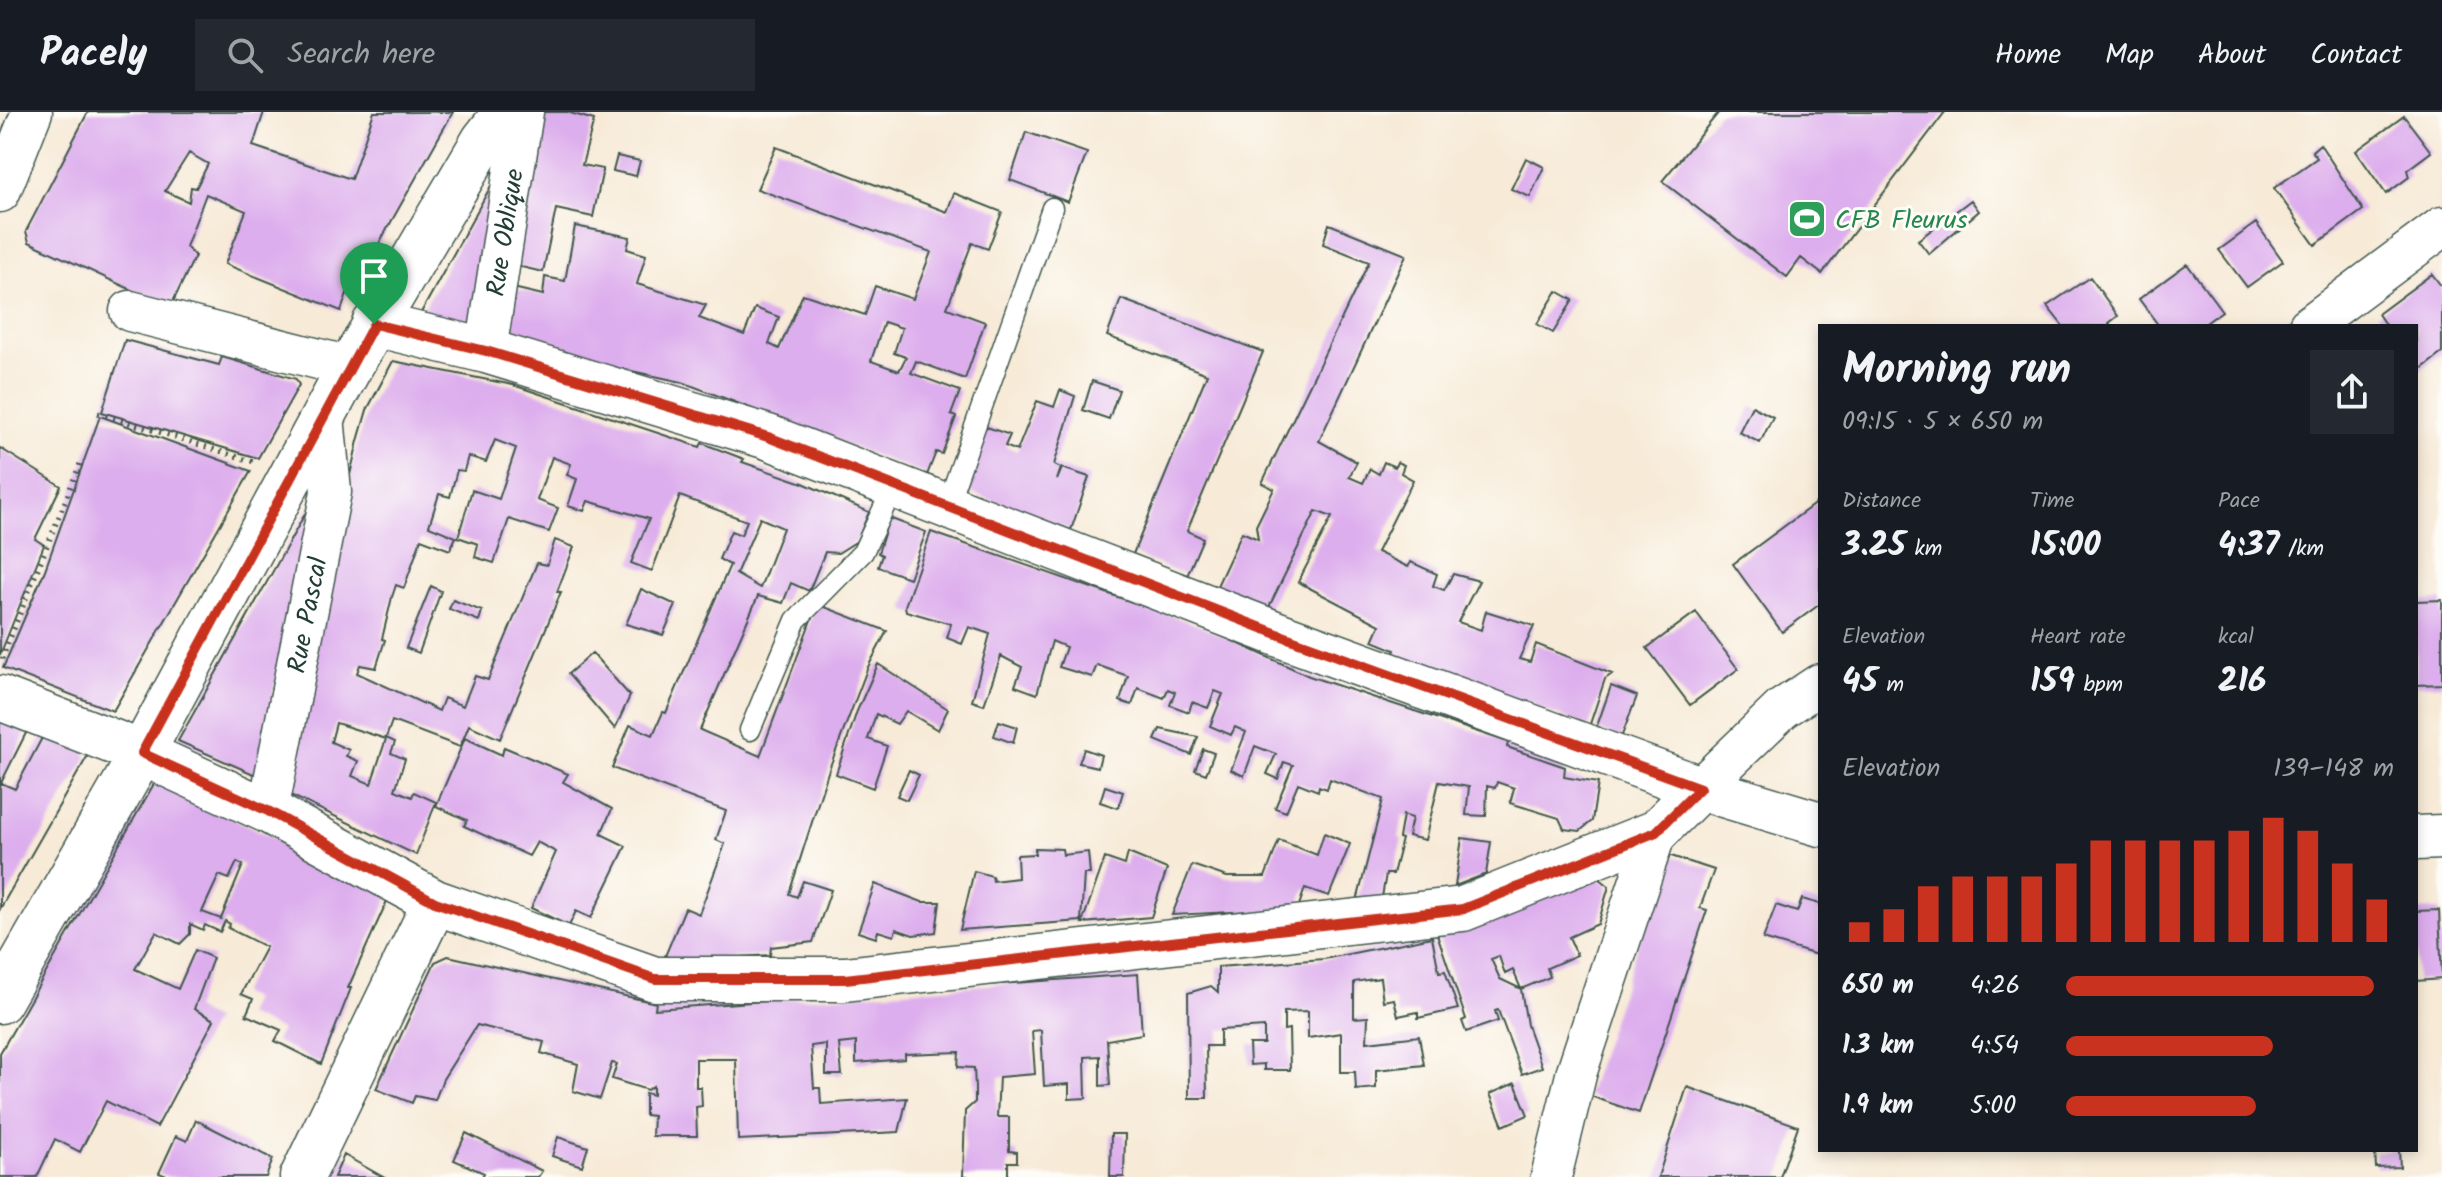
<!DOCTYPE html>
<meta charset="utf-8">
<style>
:root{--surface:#171b24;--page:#242831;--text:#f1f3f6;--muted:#9ea1a6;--line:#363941;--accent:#c8321e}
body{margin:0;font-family:Kalam,sans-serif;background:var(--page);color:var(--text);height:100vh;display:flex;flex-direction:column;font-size:30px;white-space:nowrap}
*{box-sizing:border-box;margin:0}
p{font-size:26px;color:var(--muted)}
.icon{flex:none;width:44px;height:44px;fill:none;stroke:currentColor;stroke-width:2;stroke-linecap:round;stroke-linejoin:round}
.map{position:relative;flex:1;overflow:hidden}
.panel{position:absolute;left:1818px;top:212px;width:600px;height:828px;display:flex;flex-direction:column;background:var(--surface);border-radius:0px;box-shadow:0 4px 12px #0003}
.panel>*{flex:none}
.pin{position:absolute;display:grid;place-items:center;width:68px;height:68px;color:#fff;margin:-82px -34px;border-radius:50% 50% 50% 0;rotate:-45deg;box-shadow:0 0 8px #0007}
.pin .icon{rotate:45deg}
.round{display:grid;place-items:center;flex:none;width:84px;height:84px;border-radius:0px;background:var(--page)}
.headline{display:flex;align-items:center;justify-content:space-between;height:136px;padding:0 24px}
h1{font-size:44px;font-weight:700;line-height:60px}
.metrics{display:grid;grid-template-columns:repeat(3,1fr);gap:12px;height:136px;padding:8px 24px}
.metrics div{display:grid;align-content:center}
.metrics b{font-size:34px;font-weight:700}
.metrics small{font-size:22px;font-weight:400}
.metrics p{font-size:22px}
.chart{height:224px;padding:16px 24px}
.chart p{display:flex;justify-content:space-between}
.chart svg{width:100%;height:144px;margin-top:8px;stroke:var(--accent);stroke-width:6}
ul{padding:0 24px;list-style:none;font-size:26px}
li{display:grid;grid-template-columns:128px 96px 1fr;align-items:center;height:60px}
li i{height:20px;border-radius:10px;background:var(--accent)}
header{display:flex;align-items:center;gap:48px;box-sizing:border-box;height:112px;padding:0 40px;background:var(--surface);border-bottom:2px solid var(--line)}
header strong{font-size:38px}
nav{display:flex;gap:44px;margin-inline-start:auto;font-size:28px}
.search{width:560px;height:72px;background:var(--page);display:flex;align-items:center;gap:20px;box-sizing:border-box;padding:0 28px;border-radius:0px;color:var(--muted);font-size:30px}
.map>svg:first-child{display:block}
.building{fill:#ddaeed;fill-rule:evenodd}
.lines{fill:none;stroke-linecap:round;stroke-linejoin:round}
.lane-casing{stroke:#3f574c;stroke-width:23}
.street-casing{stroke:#3f574c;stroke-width:43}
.secondary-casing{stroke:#3f574c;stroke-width:47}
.path{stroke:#3f574c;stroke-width:5;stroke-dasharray:2 6;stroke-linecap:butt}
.lane{stroke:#fff;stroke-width:20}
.street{stroke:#fff;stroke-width:40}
.secondary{stroke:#fff;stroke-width:44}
.route-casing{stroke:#fff;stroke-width:16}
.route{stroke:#c8321e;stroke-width:10}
.labels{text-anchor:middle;stroke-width:6;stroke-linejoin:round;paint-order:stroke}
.leisure-label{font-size:26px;fill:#27864d;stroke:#fdfcf7;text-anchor:start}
.street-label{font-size:26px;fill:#1f3d34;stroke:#fdfcf7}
</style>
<header>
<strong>Pacely</strong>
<div class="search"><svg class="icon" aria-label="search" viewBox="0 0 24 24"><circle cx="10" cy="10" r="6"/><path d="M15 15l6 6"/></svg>Search here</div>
<nav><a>Home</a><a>Map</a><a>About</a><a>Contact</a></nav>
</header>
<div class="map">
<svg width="2442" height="1065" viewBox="0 0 2442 1065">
<rect width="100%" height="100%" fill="#fdfcf7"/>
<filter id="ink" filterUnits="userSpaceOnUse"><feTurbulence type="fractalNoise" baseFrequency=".0125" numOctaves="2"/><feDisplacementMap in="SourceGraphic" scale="16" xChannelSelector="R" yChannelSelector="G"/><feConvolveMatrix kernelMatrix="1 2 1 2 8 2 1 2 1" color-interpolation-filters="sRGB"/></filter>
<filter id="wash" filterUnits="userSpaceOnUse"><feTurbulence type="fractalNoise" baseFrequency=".006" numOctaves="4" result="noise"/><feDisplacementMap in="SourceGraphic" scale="32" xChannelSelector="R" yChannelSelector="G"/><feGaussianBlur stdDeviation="1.8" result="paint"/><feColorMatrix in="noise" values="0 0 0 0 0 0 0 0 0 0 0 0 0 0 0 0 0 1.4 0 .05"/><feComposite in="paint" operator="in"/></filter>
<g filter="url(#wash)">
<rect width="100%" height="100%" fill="#f7ead7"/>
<g id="blocks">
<path class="building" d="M88,0H264L253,34L351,67L374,0H453L355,174L350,173L341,199L225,152L246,99L206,82L186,135L195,144L170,196L29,130L26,119ZM189,41L208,52L196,76L191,75L189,90L165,79Z
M539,0H567L594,8L582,53L603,57L593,105L556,97L543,160L504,151Z
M1719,0H1945L1822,162L1801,146L1787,165L1662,69Z
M2404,4L2431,40L2407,58L2409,65L2386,82L2356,39Z
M1026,20L1087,41L1068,90L1010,68Z
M2320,32L2363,98L2315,133L2274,76L2317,46L2312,39Z
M776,35L947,100L954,81L1002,100L988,137L972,131L947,196L985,210L965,267L916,249L911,261L960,279L951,303L956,305L942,342L936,340L927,363L682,270L490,228L500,173L543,183L545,165L565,169L575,114L630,125L627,137L646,143L637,172L706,193L699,206L744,223L755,196L779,205L769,232L779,237L803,182L865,203L875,174L913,187L931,140L757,77ZM884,210L902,216L894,241L906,245L899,259L871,249Z
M617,44L640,49L636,64L613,59Z
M1526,46L1544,55L1530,85L1511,77Z
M492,72L474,224L412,217L454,141Z
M1971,88L1979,99L1929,142L1918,128Z
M2256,111L2283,149L2247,175L2219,138Z
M1329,112L1406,143L1319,329L1357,350L1349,365L1363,371L1370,357L1379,362L1384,350L1395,355L1397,350L1404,353L1401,361L1413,368L1377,440L1408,455L1411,450L1437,462L1433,474L1444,478L1453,462L1479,469L1458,510L1481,518L1486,499L1534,514L1519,547L1530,550L1536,532L1612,562L1605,567L1589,615L1533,594L1534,591L1525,588L1523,591L1392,546L1395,538L1373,529L1380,513L1298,470L1332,405L1316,399L1268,497L1216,476L1242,420L1258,427L1256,414L1274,377L1262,371L1369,150L1323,132Z
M2187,152L2222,199L2202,214H2159L2139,187Z
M2432,162L2442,175V241L2416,261V214H2386L2378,202Z
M2090,165L2118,204L2109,211L2111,214H2063L2047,194Z
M1557,179L1573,188L1553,221L1537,212Z
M1121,187L1263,240L1187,419L1203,426L1187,464L1133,442L1207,262L1107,224Z
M125,228L219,253L222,245L296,267L299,273L258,346L102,300Z
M393,249L513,273L700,335L702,331L744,347L742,350L803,371L869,400L857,429L838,441L825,440L809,479L791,471L783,491L758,484L700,618L760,644L817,492L887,519L868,555L829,657L789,782L797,785L803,769L831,778L813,830L771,835L770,843L681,849L665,844L685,796L699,802L725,732L716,728L726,699L612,656L630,613L653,623L663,600L666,601L730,453L719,447L731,419L741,423L747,409L680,384L652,459L631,451L649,407L588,389L584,399L568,394L577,367L567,363L571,352L552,345L537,388L558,396L549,420L509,407L494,451L475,445L478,432L458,425L472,378L499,387L516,336L495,328L486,350L468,344L464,359L457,358L450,385L439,382L429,414L456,425L450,438L421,427L404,476L396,473L392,485L382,527L385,528L376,556L360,553L357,561L439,599L444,586L463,594L475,564L488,568L537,451L547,453L555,428L574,435L557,480H561L500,627L469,613L460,635L392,609L386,626L395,630L391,641L405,647L395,678L412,685L414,680L436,690L416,743L286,681L332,439L358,329L367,298ZM760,406L783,416L760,476L736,462ZM336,611L386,627L371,672L352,664L358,649L346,644L349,638L331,630Z
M1092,269L1119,278L1109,307L1083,298Z
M1060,278L1075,284L1054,353L1061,356L1057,368L1062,356L1089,365L1071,418L961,377L984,314L1010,323L1005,334L1017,339L1037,289L1054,295Z
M1752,294L1773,305L1760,331L1739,320Z
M100,304L251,359L113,599L3,556L45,458Z
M0,336L61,374L35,427L44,433L0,543Z
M315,384L256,663L178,629Z
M1820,388V492L1782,520L1733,452Z
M889,406L926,420L909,466L878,455L882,443L878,441Z
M931,420L1198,513L1309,564L1508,630L1507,635L1565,655L1564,665L1598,671L1592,709L1580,719L1564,717L1559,706L1510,691L1514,676L1497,670L1495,676L1487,674L1486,704L1466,703L1469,675L1439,670L1425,728L1408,724L1412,706L1403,703L1399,726L1402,727L1393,762H1386L1381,791L1355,797L1383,687L1330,667L1327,677L1319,674L1318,679L1298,671L1286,700L1275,696L1293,653L1284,650L1278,667L1267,662L1276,642L1255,634L1244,664L1231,658L1246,620L1235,615L1231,623L1210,614L1223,582L1215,579L1208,596L1192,590L1189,600L1170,593L1175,580L1168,577L1164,586L1138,576L1132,593L1120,589L1128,564L1097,553L1092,565L1059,555L1066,535L1052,529L1037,582L1015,574L1022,555L1001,544L984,593L972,589L990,522L969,515L962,532L947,526L951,512L906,499L905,494Z
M431,474L441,479L419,541L406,536Z
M641,477L676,493L663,523L626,512Z
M453,488L482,499L479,509L449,497Z
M2442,488V572L2416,573V489Z
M1696,500L1738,557L1690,593L1647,536Z
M592,541L630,584L615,617L568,562Z
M878,552L948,597L938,618L906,599L897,612L876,602L868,627L887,634L873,676L836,662L857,599Z
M1611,574L1637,584L1621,626L1596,617Z
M0,606L28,617L1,671L15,677L44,622L84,638L87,645L0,797Z
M999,609L1017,615L1013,631L994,624Z
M1160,617L1198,625L1191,643L1155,628Z
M465,626L502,643L504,635L568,662L563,670L612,697L601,722L626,734L591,806L576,799L569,814L531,796L556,740L537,730L529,744L464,714L467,708L436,694Z
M1084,637L1101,643L1098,655L1079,651Z
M1203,637L1214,641L1206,662L1195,658Z
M909,658L919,663L907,688L897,684Z
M155,670L391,780L348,876H351L321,952L275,929L281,918L246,903L253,887L241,882L266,835L228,816L230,812L225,809L220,820L205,813L203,818L190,812V822L180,832L156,820L135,857L178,877L195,838L213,846L194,897L214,908L157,1015L106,989L80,1040L55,1027L37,1065H0V941ZM237,750L243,753L221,807L202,800L219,763L229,767Z
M1105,674L1123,680L1118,696L1100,690Z
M1324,721L1350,732L1329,784L1305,776L1294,808L1247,811L1252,799L1172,803L1192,753L1227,765H1265L1279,728L1317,743Z
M1462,726L1491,730L1486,762L1455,774Z
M1035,736L1062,737L1063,743L1088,740L1090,762H1084L1081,809L960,818L974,759L992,764L993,769L1018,766L1017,743L1035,742Z
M1128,741L1167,757L1151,805L1082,811L1105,746L1125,753Z
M1668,743L1714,758L1700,796L1707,798L1639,1001L1587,983Z
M1594,762L1609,774L1598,812L1569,825L1577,843L1547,856L1550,865L1521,877L1513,858L1505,862L1499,844L1491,847L1500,867L1521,877L1527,913L1542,955L1522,962L1498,898L1495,899L1498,909L1466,920L1462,909L1466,907L1436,819Z
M875,772L922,790H940L936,820L913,823L896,817L894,824L878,819L876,826L858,820Z
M1802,787L1820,792V839L1817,843L1763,827L1776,793L1797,800Z
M2439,798L2442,867L2416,869V799Z
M1432,825L1439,860L1445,859L1458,897L1418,906V900L1398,904L1394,887L1383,889L1380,866L1354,870V906L1368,905L1367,930L1419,924L1424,953L1376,958V976L1356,978L1355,960H1341V921L1308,926V899L1284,900V918L1289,917L1290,958H1264V952L1250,953L1249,932H1264V915L1220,918V934H1206L1207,986H1189L1188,881L1211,874L1218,880V855L1324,847Z
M448,844L656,891L655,897L1138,862L1142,922L1107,928L1110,973L1100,974V944L1085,945L1086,986L1069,987V972L1044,974L1041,918L1032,919L1035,962L999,965L997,1005H1009V1039L1017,1040V1050H1008V1065H963L965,999L975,990V976L974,956L958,955L959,940L905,942V947L856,951V930L839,932L842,963H826V932L811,934L814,976H820L821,992L907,986L899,1020L738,1028L736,947H696V975H701L702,994L696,995L697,1024H652L653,1004L645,1003V981L653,983V974L647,978L612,967L617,952L612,951L600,987L573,979L578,952L541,941L544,930L477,913L443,967L435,988L415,984L412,991L376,977L435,850Z
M1515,971L1528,1003L1503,1014L1490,982Z
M1687,975L1798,1014L1780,1065H1658Z
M196,1008L273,1047L266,1065H169L159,1061L176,1024L187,1029Z
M466,1021L542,1059L538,1065H482L484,1061L454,1048Z
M1111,1022H1125L1124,1065H1110Z
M558,1025L588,1035L582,1054L552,1044Z
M2399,1038L2400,1055L2376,1056L2375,1040Z
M344,1043L383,1065H334Z"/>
</g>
</g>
<g filter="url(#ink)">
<use href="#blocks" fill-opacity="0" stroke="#3f574c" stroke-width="2"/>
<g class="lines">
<defs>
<path id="lane" d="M947,394L1052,96
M750,618L796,508L863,440L894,374"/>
<g id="street">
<path d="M0,80L32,0"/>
<path d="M130,199L350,255"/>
<path d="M2309,214L2442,115"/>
<path id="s1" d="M486,239L523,0"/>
<path d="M1700,676L1782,597L1820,572"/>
<path id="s2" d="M268,699L331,380L324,304"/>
<path d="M1551,1065L1577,959L1656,720"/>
</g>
<path id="secondary" d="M374,212L486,239L768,325L1288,526L1700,676L1820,712
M0,586L142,641L268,699L435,790L655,867H845L1463,797L1656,720L1700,676
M2416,726L2442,725
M0,889L142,641L350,255L484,28L506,0
M302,1065L435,790"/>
</defs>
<use href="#lane" class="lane-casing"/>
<use href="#street" class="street-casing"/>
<use href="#secondary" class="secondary-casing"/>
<path class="path" d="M98,301L254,350
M2,547L81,349"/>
<use href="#lane" class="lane"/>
<use href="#street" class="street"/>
<use href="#secondary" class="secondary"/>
</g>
</g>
<g class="lines" filter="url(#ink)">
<defs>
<path id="route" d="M374,212L486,239L768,325L1288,526L1700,676L1656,720L1463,797L845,867H655L435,790L268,699L142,641Z"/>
</defs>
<use href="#route" class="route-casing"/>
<use href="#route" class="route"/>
</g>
<defs>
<symbol id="stadium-square" viewBox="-11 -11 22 22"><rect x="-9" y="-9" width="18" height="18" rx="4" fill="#2e9e5b" stroke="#fdfcf7"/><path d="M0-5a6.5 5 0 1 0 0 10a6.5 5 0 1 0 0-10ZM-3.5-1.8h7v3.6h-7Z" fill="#fff"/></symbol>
</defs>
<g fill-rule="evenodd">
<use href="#stadium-square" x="1785" y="85" width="44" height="44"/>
</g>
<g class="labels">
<g class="leisure-label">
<text x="1835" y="116">CFB Fleurus</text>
</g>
<g class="street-label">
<text dy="9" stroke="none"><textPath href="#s1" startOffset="120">Rue Oblique</textPath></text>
<text dy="9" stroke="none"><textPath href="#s2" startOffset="200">Rue Pascal</textPath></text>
</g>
</g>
</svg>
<div class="pin" style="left:374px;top:212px;background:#1e9e55"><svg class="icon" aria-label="arrive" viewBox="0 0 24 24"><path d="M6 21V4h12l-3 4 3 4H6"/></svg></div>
<section class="panel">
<div class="headline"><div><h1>Morning run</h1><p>09:15 · 5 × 650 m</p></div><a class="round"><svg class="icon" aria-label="share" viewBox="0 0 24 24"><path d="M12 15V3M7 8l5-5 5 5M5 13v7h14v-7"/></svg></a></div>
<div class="metrics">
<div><p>Distance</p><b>3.25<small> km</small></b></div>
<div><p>Time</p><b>15:00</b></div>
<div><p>Pace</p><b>4:37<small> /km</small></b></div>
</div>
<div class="metrics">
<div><p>Elevation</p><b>45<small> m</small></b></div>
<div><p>Heart rate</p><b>159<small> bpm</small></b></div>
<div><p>kcal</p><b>216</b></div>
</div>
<div class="chart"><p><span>Elevation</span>139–148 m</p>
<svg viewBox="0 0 160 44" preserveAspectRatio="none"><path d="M5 44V38M15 44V34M25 44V27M35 44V24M45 44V24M55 44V24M65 44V20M75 44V13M85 44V13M95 44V13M105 44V13M115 44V10M125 44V6M135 44V10M145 44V20M155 44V31"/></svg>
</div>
<ul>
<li><b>650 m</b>4:26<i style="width:94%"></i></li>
<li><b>1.3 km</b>4:54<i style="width:63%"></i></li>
<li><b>1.9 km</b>5:00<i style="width:58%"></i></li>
</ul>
</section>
</div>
